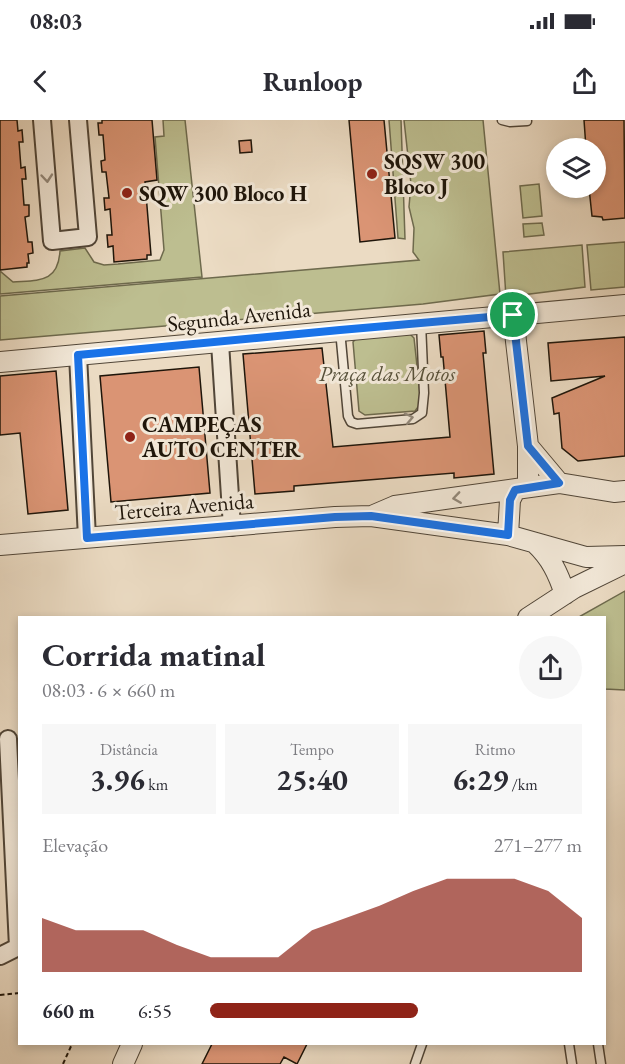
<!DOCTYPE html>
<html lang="pt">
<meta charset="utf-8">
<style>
:root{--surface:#fff;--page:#f7f7f7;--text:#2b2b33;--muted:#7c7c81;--accent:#8f2418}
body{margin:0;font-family:"EB Garamond",serif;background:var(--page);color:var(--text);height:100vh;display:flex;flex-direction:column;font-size:22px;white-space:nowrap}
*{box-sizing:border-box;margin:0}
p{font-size:20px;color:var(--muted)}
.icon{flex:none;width:33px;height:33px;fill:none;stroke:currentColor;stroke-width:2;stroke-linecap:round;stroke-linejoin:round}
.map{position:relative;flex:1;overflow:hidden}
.side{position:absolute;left:18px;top:496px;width:588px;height:429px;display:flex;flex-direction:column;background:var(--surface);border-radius:0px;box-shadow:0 3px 9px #0003}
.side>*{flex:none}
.fabs{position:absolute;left:546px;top:18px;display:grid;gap:12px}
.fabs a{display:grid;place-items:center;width:60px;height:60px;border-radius:50%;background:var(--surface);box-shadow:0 3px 9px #0003;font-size:30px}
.pin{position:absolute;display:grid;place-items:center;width:51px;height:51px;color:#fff;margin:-26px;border:3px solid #fff;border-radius:50%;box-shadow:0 2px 6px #0007}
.round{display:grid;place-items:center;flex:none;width:63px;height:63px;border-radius:32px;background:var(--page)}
.head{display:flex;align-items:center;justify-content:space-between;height:102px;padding:0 24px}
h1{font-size:33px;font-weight:700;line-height:45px}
.figures{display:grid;grid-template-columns:repeat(3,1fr);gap:9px;height:102px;padding:6px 24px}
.figures div{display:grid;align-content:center;border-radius:0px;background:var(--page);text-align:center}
.figures b{font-size:30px;font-weight:700}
.figures small{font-size:16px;font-weight:400}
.figures p{font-size:16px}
.chart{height:168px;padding:12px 24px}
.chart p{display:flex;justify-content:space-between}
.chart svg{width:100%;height:108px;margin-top:6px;fill:var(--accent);opacity:.7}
ul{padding:0 24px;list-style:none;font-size:20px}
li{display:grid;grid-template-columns:96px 72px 1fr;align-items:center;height:45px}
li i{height:15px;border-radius:8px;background:var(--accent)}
.status{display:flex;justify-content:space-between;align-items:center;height:42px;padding:0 30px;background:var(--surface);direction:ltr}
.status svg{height:16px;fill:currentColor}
header{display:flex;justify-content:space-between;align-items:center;height:78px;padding:0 24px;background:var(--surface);font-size:27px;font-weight:700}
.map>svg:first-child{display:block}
.green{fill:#bdbe90;stroke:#6e6a4d;stroke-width:1.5}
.building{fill:#da9474;stroke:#1e150a;stroke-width:1.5}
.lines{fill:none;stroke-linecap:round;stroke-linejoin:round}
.service-casing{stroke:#514638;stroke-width:11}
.minor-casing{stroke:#514638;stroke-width:20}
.tertiary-casing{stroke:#514638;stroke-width:22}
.path{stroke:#1e150a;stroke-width:2;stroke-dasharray:4.5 3;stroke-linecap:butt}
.service{stroke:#f2e8d8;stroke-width:8}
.minor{stroke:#f2e8d8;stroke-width:16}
.tertiary{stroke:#f2e8d8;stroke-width:20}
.oneway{stroke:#93897b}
.route-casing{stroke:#fff;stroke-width:12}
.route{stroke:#1a73e8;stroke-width:8}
.poi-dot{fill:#8f2418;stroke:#f2e8d8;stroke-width:2}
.labels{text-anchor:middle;stroke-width:6;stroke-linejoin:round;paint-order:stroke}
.poi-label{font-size:22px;font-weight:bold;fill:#1e150a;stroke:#f2e8d8;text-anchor:start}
.street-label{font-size:22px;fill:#1e150a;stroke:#f2e8d8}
.park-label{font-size:22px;font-style:italic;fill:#565039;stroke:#f2e8d8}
</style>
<div class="status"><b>08:03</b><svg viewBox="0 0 49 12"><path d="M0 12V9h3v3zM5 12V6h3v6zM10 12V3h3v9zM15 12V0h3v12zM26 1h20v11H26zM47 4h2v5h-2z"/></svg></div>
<header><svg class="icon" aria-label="back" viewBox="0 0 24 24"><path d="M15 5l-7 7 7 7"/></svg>Runloop<svg class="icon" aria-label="share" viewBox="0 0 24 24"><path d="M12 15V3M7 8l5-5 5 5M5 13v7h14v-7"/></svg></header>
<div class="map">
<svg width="625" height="944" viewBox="0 0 625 944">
<rect width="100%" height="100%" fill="#ebdbc3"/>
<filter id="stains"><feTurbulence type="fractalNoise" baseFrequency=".00333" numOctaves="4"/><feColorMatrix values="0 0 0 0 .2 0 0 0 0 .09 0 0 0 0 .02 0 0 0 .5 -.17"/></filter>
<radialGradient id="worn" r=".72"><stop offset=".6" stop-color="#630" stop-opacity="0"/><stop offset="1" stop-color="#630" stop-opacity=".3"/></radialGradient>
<path class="green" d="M163,0H185L202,157L0,174V151L13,162C39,160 58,163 60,131L85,128L94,142L104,145L118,144L160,140L164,130L155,17L164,16Z
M389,0H401L405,119L398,118Z
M404,0H483L500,174L423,184L0,220V176L419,140L413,132L414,108L409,87L411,64Z
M539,64L542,96L523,98L520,66Z
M542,103L544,115L524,117L523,104Z
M625,122V167L591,170L587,125Z
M582,125L585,167L506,177L503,132Z
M408,212L414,218L421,283L415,291L365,295L359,291L353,222L358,216Z
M625,471V570L605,569L604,498H577Z"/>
<path class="building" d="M0,0H17L18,11L22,10L23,22H19L21,48L25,47L26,59H22L24,85H29V96L25,97L28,122H32L33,133L28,134L29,143H27V147L0,150Z
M102,0H152L157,60L145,62L151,135H147V139L114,142L113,126L108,127L107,115H112L110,89L105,90L104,78H109L106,52H102L101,41L105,40L103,15H99L98,3H102Z
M349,0H384L395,118L360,122Z
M584,0H624L625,98L603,100L602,97L592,96L589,68H596V28H586Z
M251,20L252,32L240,33L239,21Z
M484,211L486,233H483L494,354L454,358V353L294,366V371L255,374L243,234L322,228L333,327L450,317L443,237H441L439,215Z
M625,217V336L578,341L562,328L559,293L554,294L552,278L605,256L551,261L548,223Z
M199,247L210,373L111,382L100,256Z
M56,251L68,390L28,394L20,313L0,315V256Z
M212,924H307L297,944L284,937L280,944H202Z"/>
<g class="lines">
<defs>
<path id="service" d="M502,0L510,2L527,1
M340,210L348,296L351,302L357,304L413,299L422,293L424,273L421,203
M569,924L572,944
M598,924L601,944
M415,944L422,924"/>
<path id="minor" d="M42,0L52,121L88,117L78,0
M220,223L232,407
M78,235L87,418
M0,836L18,827L8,619"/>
<path id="tertiary" d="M513,195L528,326V367
M0,242L625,185
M528,326L559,363
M374,395L395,386L559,363L614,372L625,371
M508,415L510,380L515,370
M535,423C551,438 558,453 565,474
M0,425L335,397L371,396L508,415L586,437L625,436
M528,498L574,468L625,443
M123,944L132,924"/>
</defs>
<use href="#service" class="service-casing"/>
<use href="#minor" class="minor-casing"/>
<use href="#tertiary" class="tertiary-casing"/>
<path class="path" d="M0,875L20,873
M63,944L72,924"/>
<use href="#service" class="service"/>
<use href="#minor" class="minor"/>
<use href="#tertiary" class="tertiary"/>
</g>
<defs><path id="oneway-chevron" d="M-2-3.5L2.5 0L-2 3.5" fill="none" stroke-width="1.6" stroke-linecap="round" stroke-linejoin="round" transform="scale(1.5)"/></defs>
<g class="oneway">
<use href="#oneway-chevron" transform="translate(47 58) rotate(85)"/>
<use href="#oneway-chevron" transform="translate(409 298) rotate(-12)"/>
<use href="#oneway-chevron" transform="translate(457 378) rotate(172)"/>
</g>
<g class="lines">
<defs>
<path id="route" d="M513,195L528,326L559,363L515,370L510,380L508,415L371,396L335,397L87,418L78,235L340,210Z"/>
</defs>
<use href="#route" class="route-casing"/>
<use href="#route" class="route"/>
</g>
<g class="poi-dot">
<circle cx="372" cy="54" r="6"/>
<circle cx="127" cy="73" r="6"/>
<circle cx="130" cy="317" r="6"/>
</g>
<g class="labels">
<g class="poi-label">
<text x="384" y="49">SQSW 300<tspan x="384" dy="25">Bloco J</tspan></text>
<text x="139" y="81">SQW 300 Bloco H</text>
<text x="142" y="312">CAMPEÇAS<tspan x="142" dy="25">AUTO CENTER</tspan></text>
</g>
<g class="street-label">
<text transform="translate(239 196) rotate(-6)" y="8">Segunda Avenida</text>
<text transform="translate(184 386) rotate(-5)" y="8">Terceira Avenida</text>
</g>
<g class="park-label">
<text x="387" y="261">Praça das Motos</text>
</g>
</g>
<rect width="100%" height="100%" filter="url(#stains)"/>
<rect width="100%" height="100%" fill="url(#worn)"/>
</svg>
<div class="fabs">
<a><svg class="icon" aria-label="layers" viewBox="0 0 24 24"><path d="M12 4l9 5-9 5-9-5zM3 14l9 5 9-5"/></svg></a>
</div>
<div class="pin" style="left:513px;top:195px;background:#1e9e55"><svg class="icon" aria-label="arrive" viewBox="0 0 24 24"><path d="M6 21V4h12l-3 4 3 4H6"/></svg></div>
<section class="side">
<div class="head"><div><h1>Corrida matinal</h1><p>08:03 · 6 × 660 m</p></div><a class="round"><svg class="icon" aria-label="share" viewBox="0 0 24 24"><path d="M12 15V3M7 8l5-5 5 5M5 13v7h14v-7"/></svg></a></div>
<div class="figures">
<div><p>Distância</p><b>3.96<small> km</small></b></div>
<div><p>Tempo</p><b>25:40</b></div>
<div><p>Ritmo</p><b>6:29<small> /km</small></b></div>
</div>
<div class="chart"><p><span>Elevação</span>271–277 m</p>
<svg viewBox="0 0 160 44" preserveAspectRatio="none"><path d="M0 44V22L10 27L20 27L30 27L40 33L50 38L60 38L70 38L80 27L90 22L100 17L110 11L120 6L130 6L140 6L150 11L160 22V44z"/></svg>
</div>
<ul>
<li><b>660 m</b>6:55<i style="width:56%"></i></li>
</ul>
</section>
</div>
